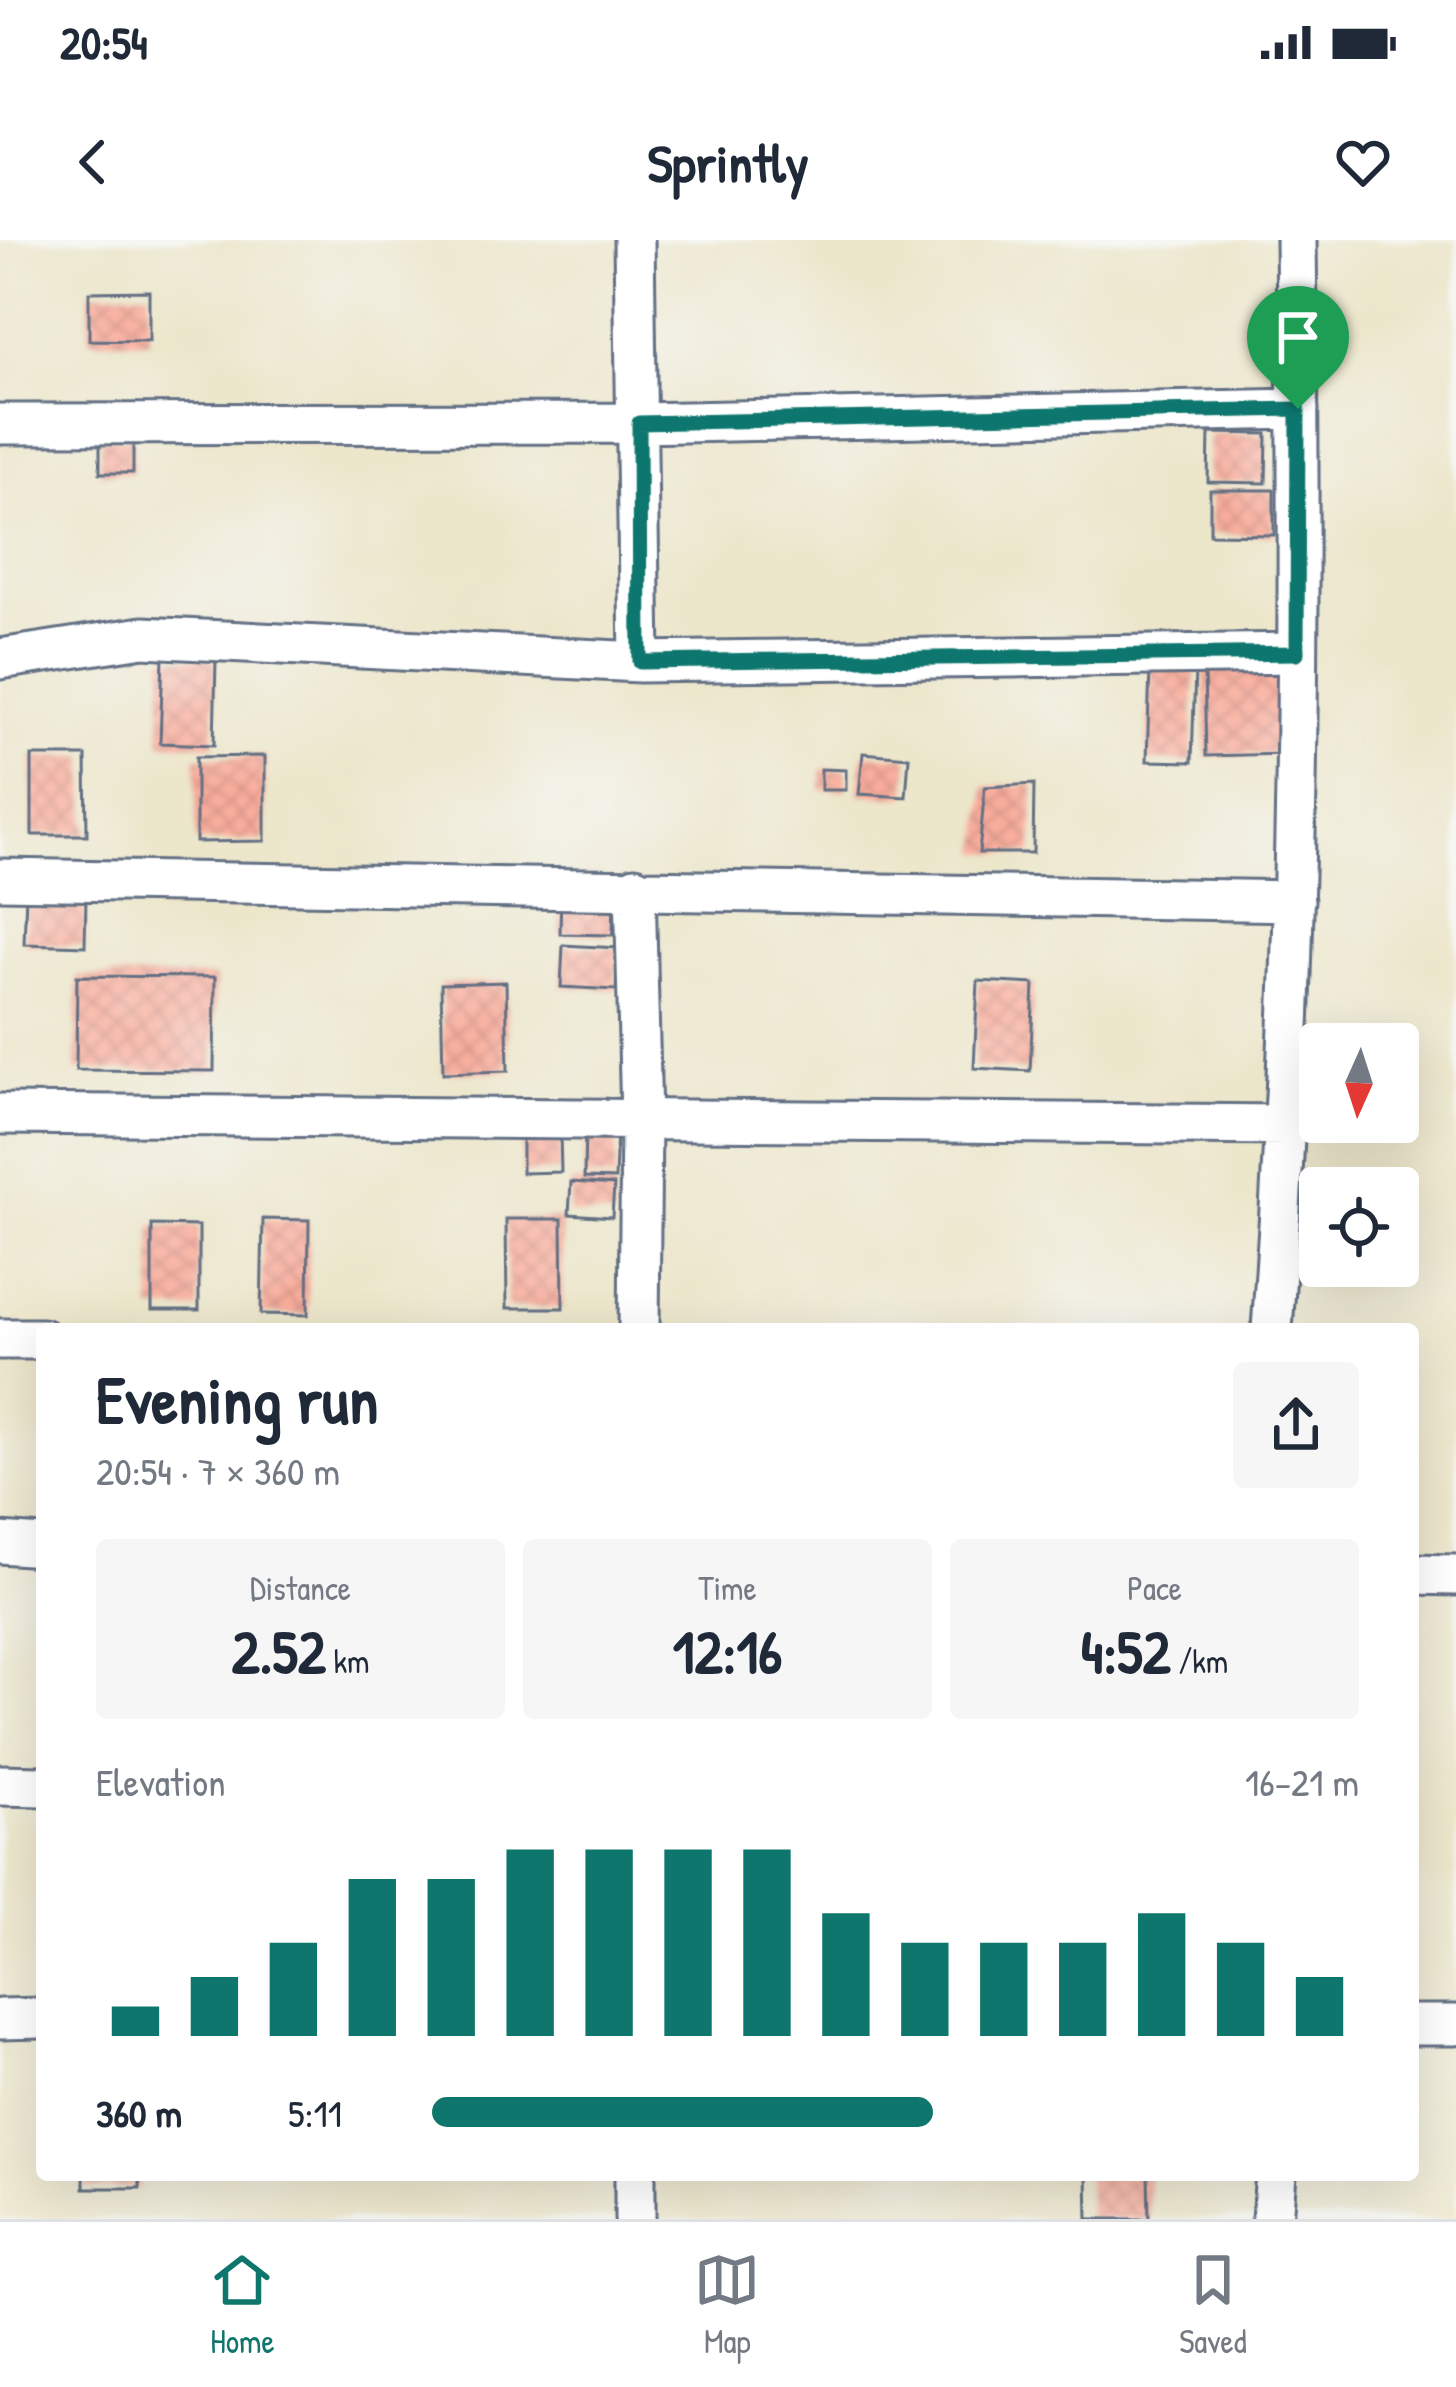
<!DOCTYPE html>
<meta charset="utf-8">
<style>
:root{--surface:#fff;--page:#f6f6f7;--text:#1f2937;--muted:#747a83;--line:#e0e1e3;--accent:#0f766e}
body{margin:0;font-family:"Patrick Hand",sans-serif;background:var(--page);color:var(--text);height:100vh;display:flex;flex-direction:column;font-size:45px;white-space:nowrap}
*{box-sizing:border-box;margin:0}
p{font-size:39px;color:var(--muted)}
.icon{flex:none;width:66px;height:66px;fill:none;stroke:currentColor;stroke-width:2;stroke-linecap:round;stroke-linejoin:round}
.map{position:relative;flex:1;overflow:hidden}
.side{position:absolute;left:36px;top:1083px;width:1383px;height:858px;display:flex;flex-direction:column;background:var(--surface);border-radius:12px;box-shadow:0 12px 48px #0002}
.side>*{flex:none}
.needle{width:78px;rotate:183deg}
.buttons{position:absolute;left:1299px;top:783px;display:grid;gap:24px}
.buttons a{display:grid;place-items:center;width:120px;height:120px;border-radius:12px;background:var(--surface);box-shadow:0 12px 48px #0002;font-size:60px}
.pin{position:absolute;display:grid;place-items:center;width:102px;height:102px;color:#fff;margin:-123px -51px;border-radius:50% 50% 50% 0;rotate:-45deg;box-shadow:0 0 12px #0007}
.pin .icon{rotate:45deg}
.round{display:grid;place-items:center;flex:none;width:126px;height:126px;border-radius:12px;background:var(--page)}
.summary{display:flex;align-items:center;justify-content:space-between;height:204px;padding:0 60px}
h1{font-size:66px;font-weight:800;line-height:90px}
.figures{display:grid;grid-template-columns:repeat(3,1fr);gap:18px;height:204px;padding:12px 60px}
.figures div{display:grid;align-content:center;border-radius:12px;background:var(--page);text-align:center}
.figures b{font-size:60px;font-weight:800}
.figures small{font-size:33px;font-weight:400}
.figures p{font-size:33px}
.chart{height:336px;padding:24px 60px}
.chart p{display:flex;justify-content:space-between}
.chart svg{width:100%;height:216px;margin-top:12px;stroke:var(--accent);stroke-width:6}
ul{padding:0 60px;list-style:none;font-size:39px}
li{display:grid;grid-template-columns:192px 144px 1fr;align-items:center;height:90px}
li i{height:30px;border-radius:15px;background:var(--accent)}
.status{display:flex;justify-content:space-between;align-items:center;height:84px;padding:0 60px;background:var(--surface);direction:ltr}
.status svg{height:33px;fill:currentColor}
header{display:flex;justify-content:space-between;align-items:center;height:156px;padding:0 60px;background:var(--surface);font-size:54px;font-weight:800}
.menu{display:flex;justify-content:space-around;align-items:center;height:168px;border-top:3px solid var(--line);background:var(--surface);font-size:33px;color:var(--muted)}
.menu a{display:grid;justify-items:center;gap:6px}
.menu .selected{color:var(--accent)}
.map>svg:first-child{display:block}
.building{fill:url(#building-cross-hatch)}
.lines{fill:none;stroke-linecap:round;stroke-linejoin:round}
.street-casing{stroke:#646f84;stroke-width:45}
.street{stroke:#fff;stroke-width:39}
.route-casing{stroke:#fff;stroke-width:24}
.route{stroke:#0f766e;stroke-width:15}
</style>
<div class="status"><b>20:54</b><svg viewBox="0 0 49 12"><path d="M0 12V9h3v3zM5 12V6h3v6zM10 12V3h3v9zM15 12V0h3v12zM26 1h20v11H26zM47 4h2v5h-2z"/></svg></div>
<header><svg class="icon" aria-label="back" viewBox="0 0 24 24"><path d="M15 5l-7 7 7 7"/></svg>Sprintly<svg class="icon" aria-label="heart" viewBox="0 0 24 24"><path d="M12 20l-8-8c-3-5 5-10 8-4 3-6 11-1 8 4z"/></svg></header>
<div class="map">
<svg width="1456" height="1979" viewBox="0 0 1456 1979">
<defs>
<pattern id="building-cross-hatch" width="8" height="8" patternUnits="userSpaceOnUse" patternTransform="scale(3)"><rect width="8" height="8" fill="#f9ad9c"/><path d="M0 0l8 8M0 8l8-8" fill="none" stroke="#d59589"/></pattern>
</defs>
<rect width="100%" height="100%" fill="#f6f6f2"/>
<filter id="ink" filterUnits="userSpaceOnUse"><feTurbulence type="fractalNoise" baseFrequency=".00833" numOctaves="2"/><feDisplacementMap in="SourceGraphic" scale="24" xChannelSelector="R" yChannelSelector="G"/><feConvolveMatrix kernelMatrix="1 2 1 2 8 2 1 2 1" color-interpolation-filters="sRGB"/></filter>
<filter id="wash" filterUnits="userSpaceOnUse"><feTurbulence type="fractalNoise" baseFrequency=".004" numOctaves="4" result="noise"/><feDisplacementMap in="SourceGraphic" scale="48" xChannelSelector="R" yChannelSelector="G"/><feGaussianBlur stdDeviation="2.7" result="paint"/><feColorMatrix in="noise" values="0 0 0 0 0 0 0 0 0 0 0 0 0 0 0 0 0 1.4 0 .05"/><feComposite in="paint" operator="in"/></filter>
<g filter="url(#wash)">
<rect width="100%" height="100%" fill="#ece6cb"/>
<g id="blocks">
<path class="building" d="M149,51V101L89,100V52Z
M1209,193L1267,194L1266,243L1208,242Z
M100,198H133V233H100Z
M1210,250H1274V295L1210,294Z
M163,417L216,419L214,505L160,503Z
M1283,427L1285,514L1206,516L1204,429Z
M1150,428L1195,429L1192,522L1147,521Z
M863,513L909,517L906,557L859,554Z
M32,516H86L87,595H32Z
M265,516V601L196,602V517Z
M821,529L846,530V550H821Z
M1034,544L1033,613H979L985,547Z
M561,650L614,651L613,695L560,694Z
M26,654L86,656L85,706L24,704Z
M563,705L618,708L616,750L561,747Z
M77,736L215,737L214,831L76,830Z
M978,741L1034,744L1030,831L974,828Z
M506,742L508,831L443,833L441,744Z
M585,888L617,889L615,939L584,938Z
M522,893H560L561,932L522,933Z
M571,942L614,945L612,977L569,974Z
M263,979L309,980L308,1075L261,1074Z
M506,979H562L563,1068H507Z
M152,985L199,986V1070H152Z
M84,1935H140V1948H84Z
M1087,1935H1148L1149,1979H1088Z"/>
</g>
</g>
<g filter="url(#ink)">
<use href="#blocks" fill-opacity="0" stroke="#646f84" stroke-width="3"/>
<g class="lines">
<defs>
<path id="street" d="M634,0L640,422
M0,184L639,183L1298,169
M0,419L143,397L640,422L1297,413
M0,639L1294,661
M635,647L641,879L639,1089
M0,874L1287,885
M1272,1089C1299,727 1301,363 1296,0
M0,1099H42
M0,1303L42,1306
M1413,1334L1456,1335
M0,1545L42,1546
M0,1779L42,1778
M1413,1785H1456
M635,1979V1935
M1272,1979L1276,1935"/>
</defs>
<use href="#street" class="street-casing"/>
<use href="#street" class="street"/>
</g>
</g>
<g class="lines" filter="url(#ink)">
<defs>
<path id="route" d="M1298,169L1297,413L640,422L639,183Z"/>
</defs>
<use href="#route" class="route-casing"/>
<use href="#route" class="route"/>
</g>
</svg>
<div class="buttons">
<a><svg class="needle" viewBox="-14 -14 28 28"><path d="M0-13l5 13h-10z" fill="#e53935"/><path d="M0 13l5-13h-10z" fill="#747a83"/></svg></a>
<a><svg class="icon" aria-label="locate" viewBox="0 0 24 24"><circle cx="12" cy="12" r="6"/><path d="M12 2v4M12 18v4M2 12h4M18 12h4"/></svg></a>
</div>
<div class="pin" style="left:1298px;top:169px;background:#1e9e55"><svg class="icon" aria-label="arrive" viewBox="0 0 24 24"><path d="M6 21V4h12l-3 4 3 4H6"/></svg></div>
<section class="side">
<div class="summary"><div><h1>Evening run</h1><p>20:54 · 7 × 360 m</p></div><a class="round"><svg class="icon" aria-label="share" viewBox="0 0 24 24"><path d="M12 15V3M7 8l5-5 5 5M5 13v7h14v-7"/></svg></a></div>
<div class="figures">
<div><p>Distance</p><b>2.52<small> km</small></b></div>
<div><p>Time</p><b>12:16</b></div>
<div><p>Pace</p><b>4:52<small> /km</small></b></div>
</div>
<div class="chart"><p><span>Elevation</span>16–21 m</p>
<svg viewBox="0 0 160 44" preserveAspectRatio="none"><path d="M5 44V38M15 44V32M25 44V25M35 44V12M45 44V12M55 44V6M65 44V6M75 44V6M85 44V6M95 44V19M105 44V25M115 44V25M125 44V25M135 44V19M145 44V25M155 44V32"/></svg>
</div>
<ul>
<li><b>360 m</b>5:11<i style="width:54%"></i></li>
</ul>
</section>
</div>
<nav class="menu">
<a class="selected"><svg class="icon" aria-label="home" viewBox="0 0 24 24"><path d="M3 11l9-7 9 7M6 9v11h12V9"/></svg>Home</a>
<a><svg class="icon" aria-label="map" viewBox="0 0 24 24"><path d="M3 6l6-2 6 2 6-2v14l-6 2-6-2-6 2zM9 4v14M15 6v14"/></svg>Map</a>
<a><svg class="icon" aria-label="saved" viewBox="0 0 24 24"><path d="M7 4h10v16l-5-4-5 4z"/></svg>Saved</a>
</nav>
